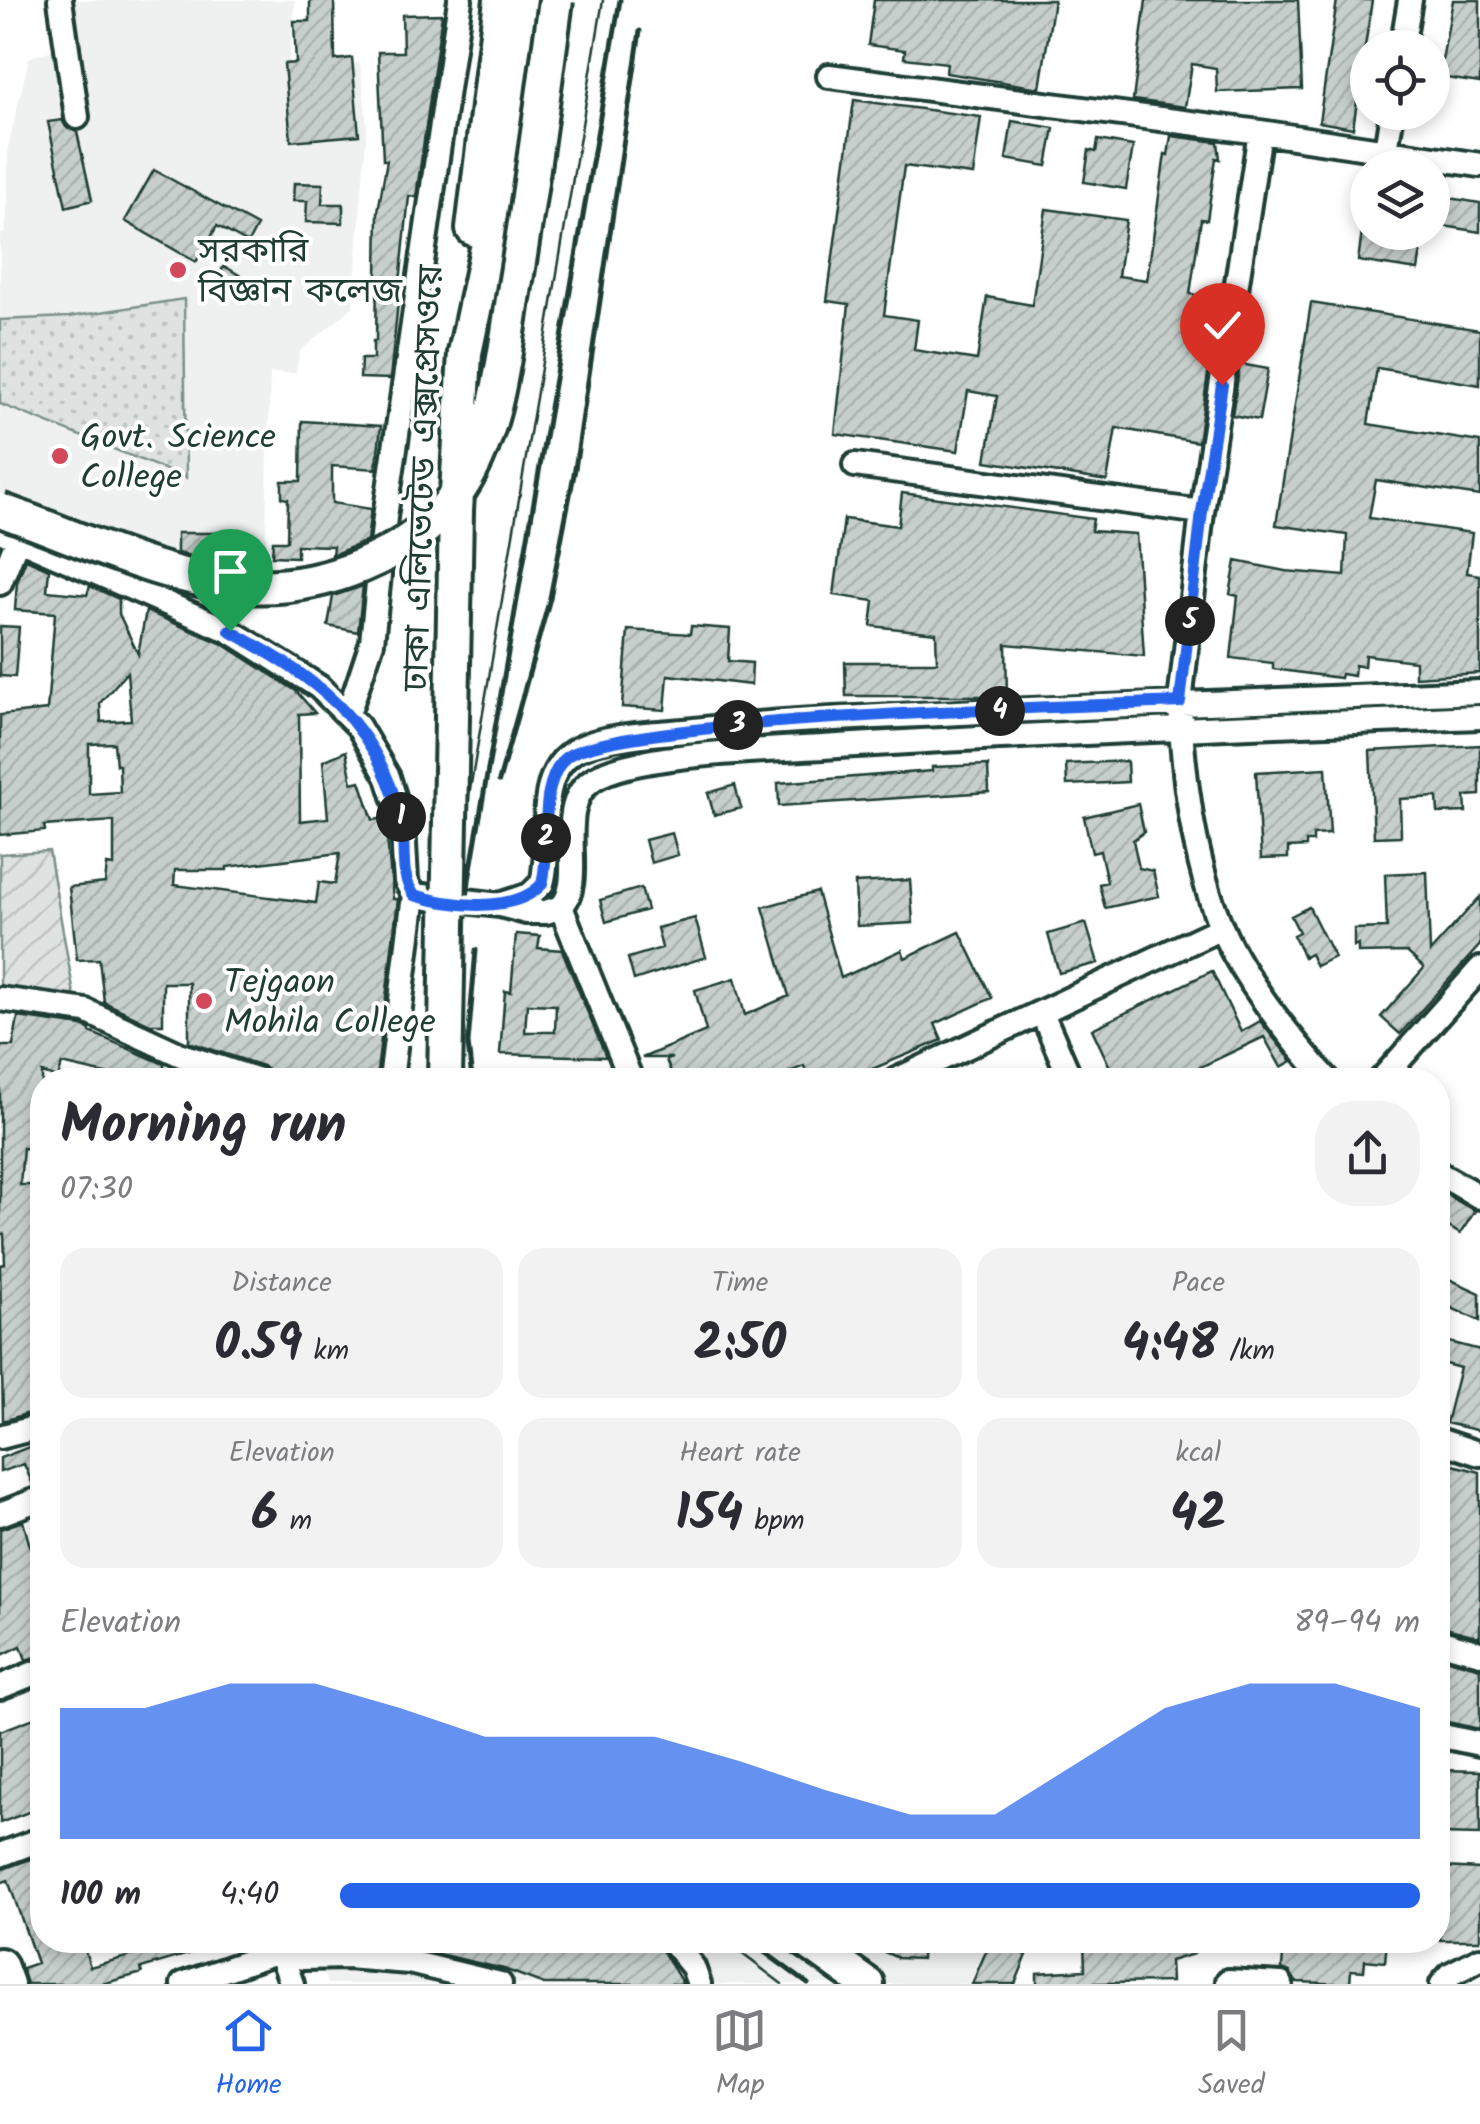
<!DOCTYPE html>
<meta charset="utf-8">
<style>
:root{--surface:#fff;--page:#f2f2f3;--text:#2b2b33;--muted:#7c7c81;--line:#e1e1e2;--accent:#2563eb}
body{margin:0;font-family:Kalam,"Noto Sans Bengali",sans-serif;background:var(--page);color:var(--text);height:100vh;display:flex;flex-direction:column;font-size:38px;white-space:nowrap}
*{box-sizing:border-box;margin:0}
p{font-size:32px;color:var(--muted)}
.icon{flex:none;width:55px;height:55px;fill:none;stroke:currentColor;stroke-width:2;stroke-linecap:round;stroke-linejoin:round}
.map{position:relative;flex:1;overflow:hidden}
.side{position:absolute;left:30px;top:1068px;width:1420px;height:885px;display:flex;flex-direction:column;background:var(--surface);border-radius:40px;box-shadow:0 5px 15px #0003}
.side>*{flex:none}
.tools{position:absolute;left:1350px;top:30px;display:grid;gap:20px}
.tools a{display:grid;place-items:center;width:100px;height:100px;border-radius:50%;background:var(--surface);box-shadow:0 5px 15px #0003;font-size:50px}
.pin{position:absolute;display:grid;place-items:center;width:85px;height:85px;color:#fff;margin:-102px -42px;border-radius:50% 50% 50% 0;rotate:-45deg;box-shadow:0 0 10px #0007}
.pin .icon{rotate:45deg}
.km{position:absolute;width:50px;height:50px;margin:-25px;border-radius:50%;background:#222;color:#fff;font-size:28px;line-height:50px;text-align:center}
.round{display:grid;place-items:center;flex:none;width:105px;height:105px;border-radius:40px;background:var(--page)}
.overview{display:flex;align-items:center;justify-content:space-between;height:170px;padding:0 30px}
h1{font-size:55px;font-weight:700;line-height:75px}
.figures{display:grid;grid-template-columns:repeat(3,1fr);gap:15px;height:170px;padding:10px 30px}
.figures div{display:grid;align-content:center;border-radius:25px;background:var(--page);text-align:center}
.figures b{font-size:50px;font-weight:700}
.figures small{font-size:28px;font-weight:400}
.figures p{font-size:28px}
.chart{height:280px;padding:20px 30px}
.chart p{display:flex;justify-content:space-between}
.chart svg{width:100%;height:180px;margin-top:10px;fill:var(--accent);opacity:.7}
ul{padding:0 30px;list-style:none;font-size:32px}
li{display:grid;grid-template-columns:160px 120px 1fr;align-items:center;height:75px}
li i{height:25px;border-radius:12px;background:var(--accent)}
.dock{display:flex;justify-content:space-around;align-items:center;height:140px;border-top:2px solid var(--line);background:var(--surface);font-size:28px;color:var(--muted)}
.dock a{display:grid;justify-items:center;gap:5px}
.dock .on{color:var(--accent)}
.map>svg:first-child{display:block}
.built{fill:#eef1f0}
.grass{fill:url(#grass-dots);stroke:#7e908b;stroke-width:2.5}
.garden{fill:url(#garden-furrows);stroke:#7e908b;stroke-width:2.5}
.building{fill:url(#building-hatch);stroke:#1f3d34;stroke-width:2.5;fill-rule:evenodd}
.lines{fill:none;stroke-linecap:round;stroke-linejoin:round}
.minor-casing{stroke:#1f3d34;stroke-width:30}
.highway-casing{stroke:#1f3d34;stroke-width:40}
.minor{stroke:#fff;stroke-width:22}
.highway{stroke:#fff;stroke-width:32}
.tram{stroke:#1f3d34;stroke-width:2.5}
.rail{stroke:#1f3d34;stroke-width:5}
.highway-bridge-casing{stroke:#1f3d34;stroke-width:40;stroke-linecap:butt}
.highway-bridge{stroke:#fff;stroke-width:32}
.route-casing{stroke:#fff;stroke-width:20}
.route{stroke:#2563eb;stroke-width:12}
.poi-dot{fill:#d1495b;stroke:#fff;stroke-width:4}
.labels{text-anchor:middle;stroke-width:8;stroke-linejoin:round;paint-order:stroke}
.poi-label{font-size:35px;fill:#1f3d34;stroke:#fff;text-anchor:start}
.street-label{font-size:35px;fill:#1f3d34;stroke:#fff}
</style>
<div class="map">
<svg width="1480" height="1984" viewBox="0 0 1480 1984">
<defs>
<pattern id="grass-dots" width="8" height="8" patternUnits="userSpaceOnUse" patternTransform="scale(2.5)"><rect width="8" height="8" fill="#dee3e2"/><path d="M2 2h.1M6 6h.1" fill="none" stroke="#bec4c2" stroke-width="1.8" stroke-linecap="round"/></pattern>
<pattern id="garden-furrows" width="10" height="10" patternUnits="userSpaceOnUse" patternTransform="scale(2.5)"><rect width="10" height="10" fill="#dee3e2"/><path d="M-1 1l2-2M0 10L10 0M9 11l2-2" fill="none" stroke="#bec4c2"/></pattern>
<pattern id="building-hatch" width="6" height="6" patternUnits="userSpaceOnUse" patternTransform="scale(2.5)"><rect width="6" height="6" fill="#c7cfcc"/><path d="M-1 1l2-2M0 6l6-6M5 7l2-2" fill="none" stroke="#aab3b0"/></pattern>
</defs>
<rect width="100%" height="100%" fill="#fff"/>
<filter id="ink" filterUnits="userSpaceOnUse"><feTurbulence type="fractalNoise" baseFrequency=".01" numOctaves="2"/><feDisplacementMap in="SourceGraphic" scale="20" xChannelSelector="R" yChannelSelector="G"/><feConvolveMatrix kernelMatrix="1 2 1 2 8 2 1 2 1" color-interpolation-filters="sRGB"/></filter>
<g filter="url(#ink)">
<path class="built" d="M55,0H295L288,70L360,63L367,125L353,307L300,351L296,373H270L265,577L209,575L0,497V234L4,233L7,218L8,147L29,58L58,48Z
M310,1940H1012L1014,1984H328Z"/>
<path class="grass" d="M184,299L186,478L0,404V320L69,317Z"/>
<path class="garden" d="M49,851L76,1006L0,991V854Z"/>
<path class="building" d="M310,0H334L335,60L352,58L359,135L291,141L284,64L296,63L294,21H310Z
M874,0H1054L1040,88L946,73L947,63L904,58L905,50L868,45Z
M1146,0H1298L1302,89L1217,92L1216,68L1192,64L1185,107L1133,100Z
M1337,0H1372L1353,128L1319,122Z
M1453,0H1480V83L1439,77Z
M442,14L416,197L409,196L390,379L360,378L361,359H373V341H376L378,211L387,160H383L378,52H403L402,15Z
M854,100L981,117L973,175L904,166L884,315L918,320L914,350L977,360L987,297L1032,305L1046,209L1126,220L1118,276L1147,280L1165,154L1168,155L1171,136L1218,142L1220,159L1216,158L1207,220L1201,219L1190,294L1219,299L1198,442L1116,428L1107,481L986,461L997,396L968,391L958,451L835,434L849,304L827,301Z
M62,120L66,127L77,132L92,200L66,207L48,122Z
M1012,121L1054,128L1047,166L1006,159Z
M1098,140L1133,146L1126,189L1084,182L1089,150L1096,152Z
M154,170L257,226L248,243L217,226L196,262L125,221Z
M294,183L323,184L322,204H343V223L306,222L307,201H293Z
M1432,195L1480,203V232L1432,224Z
M1362,232H1424L1418,270L1358,261Z
M224,266L246,279L237,296L214,283Z
M1311,303L1480,330V385L1377,368L1368,424L1480,442V496L1376,480L1369,518L1472,533L1467,573L1480,575V673L1415,677V661L1365,655L1364,667L1355,665L1354,676L1341,674L1340,678L1273,669V663L1231,658L1238,596L1230,594L1236,561L1285,571L1345,576L1347,535L1276,525Z
M1240,364L1268,369L1259,420L1232,415Z
M302,421L381,426L376,469L332,466V503L371,509L367,541L332,555L333,546L297,545V557L272,556L273,541H287L288,499L282,498V481H301Z
M902,493L1093,519L1091,531L1136,534L1144,656L1006,644L1007,696H846L845,662H937L936,633L871,626L874,601L834,595L844,519L898,526Z
M177,533H217V562L177,553Z
M26,559L49,569L47,591L87,595L90,586L119,599V614L138,654L146,611L223,644L296,691L315,713L299,714L300,821L328,818L323,761L346,751L352,783L360,781L373,820L385,818L393,899H398L376,1080L273,1078L263,1066L189,1042V983H163V1024H150L104,1002L99,959L77,960L69,887L105,883L107,865L114,866V821L44,826L45,831L0,835V715L47,710L55,613L15,610L17,582ZM127,672L131,720L101,722L100,703ZM114,743L116,765H119L120,792L89,794V744ZM340,853L335,884L319,882L316,903L174,885L175,870H227V867Z
M363,586L358,632L328,626L333,596Z
M0,626L19,627L15,677L0,676Z
M691,626L730,629L728,661L752,663L751,685L668,675L665,710L622,707L628,630L690,634Z
M1480,745V795L1465,796L1466,812L1438,813L1437,797L1400,799L1401,836L1374,837L1370,751Z
M1127,761L1128,782L1067,785L1066,764Z
M988,765L989,792L779,806L778,783L932,771V767Z
M1326,768L1330,834L1313,835V842H1306V847L1288,848V858L1261,859L1256,772Z
M735,785L741,808L714,815L708,793Z
M1138,804L1144,832L1133,840L1139,868L1153,871L1159,896L1105,908L1099,884L1107,882L1100,851L1092,853L1084,817Z
M672,833L678,855L651,863L645,840Z
M1427,872L1430,952L1480,897V945L1400,1034L1381,1017L1424,968L1407,952L1358,953V945L1354,947V929L1387,928L1385,874Z
M910,880L913,923L857,926L855,883Z
M641,888L647,910L606,922L600,900Z
M817,892L841,978L902,950L905,958L960,932L992,998L935,1024L942,1040L846,1080H811L804,1066L770,1080H674L666,1060L672,1058H642L706,1031L695,990L735,978L745,1015L789,996L763,907Z
M1309,907L1334,957L1316,966L1310,954L1304,957L1293,935L1299,932L1291,916Z
M695,918L706,957L634,980L628,958L662,948L657,928Z
M1086,923L1098,963L1059,973L1048,934Z
M516,934L540,936L538,948L562,950L606,1057L500,1054L505,991L511,992ZM527,1004L556,1005L555,1032H525Z
M1212,971L1241,1032L1260,1021L1292,1061L1281,1067L1264,1037L1173,1080H1116L1092,1029Z
M18,1017L82,1026L90,1030V1032L164,1064V1080L123,1078L62,1064L58,1078L42,1073V1149L23,1148L20,1185H42V1409L3,1421L0,1265L5,1264L4,1234H0V1046H13Z
M1438,1190L1475,1211L1460,1234L1438,1220Z
M1438,1274L1480,1293V1321L1438,1302Z
M1438,1339L1480,1350V1431L1446,1423L1460,1368L1438,1362Z
M42,1442V1483L33,1485L24,1464L0,1472V1458Z
M1438,1461L1480,1472V1637L1438,1626Z
M23,1521L42,1590V1655L26,1660L21,1646L0,1656V1529Z
M1438,1656L1480,1668V1729L1438,1720Z
M42,1715V1807L0,1823V1731Z
M1438,1770L1480,1771V1835L1438,1834Z
M42,1855V1940H82L90,1967L141,1953L137,1940H225V1943L141,1968L142,1973L102,1984H27L22,1968L37,1963L8,1880L0,1883V1870Z
M1443,1867L1480,1869V1940H1440Z
M469,1940H656L683,1984H544L504,1969L434,1953Z
M857,1940H922L921,1959L898,1958Z
M991,1940L1027,1955L1015,1984H972Z
M1084,1940H1191L1194,1954L1170,1961L1171,1982L1037,1984V1973L1085,1970Z
M1252,1940H1387L1385,1962L1365,1960L1364,1971L1351,1970L1350,1984L1296,1982L1290,1972L1282,1969L1283,1953L1252,1950Z"/>
<g class="lines">
<defs>
<path id="minor" d="M60,0L77,117
M1402,48L1410,0
M829,76L1260,132L1480,165
M1260,132L1202,512L1180,702C1182,773 1194,863 1222,929C1242,977 1292,1041 1328,1080
M1386,150L1392,112
M855,465L1202,512
M0,531L230,631L319,687L358,726L388,777L403,825L406,881L414,895
M0,583L18,538
M348,714L372,642L385,517L460,0
M414,895L500,905L526,912H546L561,907C588,880 552,808 592,780C630,753 772,750 823,747C1042,733 1261,726 1480,717
M500,905L530,895L542,883C553,845 533,782 570,754C597,733 661,734 695,730C790,719 886,717 981,712C1148,704 1314,698 1480,692
M561,907L631,1080
M0,999L86,1011L181,1055L258,1080
M1042,1013L1071,1080
M391,1080L414,895
M896,1080L1221,928
M1381,1080L1480,969
M1438,1173L1480,1197
M0,1437L42,1426
M1438,1440L1480,1454
M0,1514L42,1498
M1438,1641L1480,1653
M0,1687L42,1670
M1438,1735L1480,1744
M0,1855L42,1839
M276,1940L292,1984
M671,1940L693,1967L699,1984
M1228,1981L1281,1984
M183,1984L279,1951L303,1958L347,1957L409,1962L500,1984
M1442,1984L1451,1974L1480,1959"/>
<path id="highway" d="M473,229L501,0
M465,353L515,116L532,0
M805,1940L867,1984
M0,1965L7,1984"/>
</defs>
<use href="#minor" class="minor-casing"/>
<use href="#highway" class="highway-casing"/>
<use href="#minor" class="minor"/>
<use href="#highway" class="highway"/>
<path class="tram" d="M431,1080L455,879L603,0
M724,1940L782,1984"/>
<path class="rail" d="M499,781L550,598L575,469L640,31
M448,1080L469,880L620,0
M472,1080L468,1043L476,950
M748,1940L808,1984"/>
<defs>
<path id="highway-bridge" d="M0,510C77,537 165,580 246,586C320,591 410,557 455,496C498,438 504,355 515,286C531,191 543,96 556,0
M445,1080L456,511L465,353"/>
</defs>
<use href="#highway-bridge" class="highway-bridge-casing"/>
<use href="#highway-bridge" class="highway-bridge"/>
</g>
</g>
<g class="lines" filter="url(#ink)">
<defs>
<path id="route" d="M230,631C315,677 377,721 401,820C407,845 398,874 414,895C450,906 515,914 542,884C552,845 536,791 564,759C601,718 1095,706 1180,702L1202,512L1222,385"/>
</defs>
<use href="#route" class="route-casing"/>
<use href="#route" class="route"/>
</g>
<g class="poi-dot">
<circle cx="178" cy="270" r="10"/>
<circle cx="60" cy="456" r="10"/>
<circle cx="204" cy="1001" r="10"/>
</g>
<g class="labels">
<g class="poi-label">
<text x="198" y="262">সরকারি<tspan x="198" dy="40">বিজ্ঞান কলেজ</tspan></text>
<text x="80" y="448">Govt. Science<tspan x="80" dy="40">College</tspan></text>
<text x="224" y="993">Tejgaon<tspan x="224" dy="40">Mohila College</tspan></text>
</g>
<g class="street-label">
<text transform="translate(422 478) rotate(-88)" y="12">ঢাকা এলিভেটেড এক্সপ্রেসওয়ে</text>
</g>
</g>
</svg>
<div class="tools">
<a><svg class="icon" aria-label="locate" viewBox="0 0 24 24"><circle cx="12" cy="12" r="6"/><path d="M12 2v4M12 18v4M2 12h4M18 12h4"/></svg></a>
<a><svg class="icon" aria-label="layers" viewBox="0 0 24 24"><path d="M12 4l9 5-9 5-9-5zM3 14l9 5 9-5"/></svg></a>
</div>
<div class="pin" style="left:230px;top:631px;background:#1e9e55"><svg class="icon" aria-label="arrive" viewBox="0 0 24 24"><path d="M6 21V4h12l-3 4 3 4H6"/></svg></div>
<div class="pin" style="left:1222px;top:385px;background:#d93025"><svg class="icon" aria-label="check" viewBox="0 0 24 24"><path d="M5 12l5 5 9-10"/></svg></div>
<b class="km" style="left:401px;top:817px">1</b>
<b class="km" style="left:546px;top:838px">2</b>
<b class="km" style="left:738px;top:725px">3</b>
<b class="km" style="left:1000px;top:711px">4</b>
<b class="km" style="left:1190px;top:621px">5</b>
<section class="side">
<div class="overview"><div><h1>Morning run</h1><p>07:30</p></div><a class="round"><svg class="icon" aria-label="share" viewBox="0 0 24 24"><path d="M12 15V3M7 8l5-5 5 5M5 13v7h14v-7"/></svg></a></div>
<div class="figures">
<div><p>Distance</p><b>0.59<small> km</small></b></div>
<div><p>Time</p><b>2:50</b></div>
<div><p>Pace</p><b>4:48<small> /km</small></b></div>
</div>
<div class="figures">
<div><p>Elevation</p><b>6<small> m</small></b></div>
<div><p>Heart rate</p><b>154<small> bpm</small></b></div>
<div><p>kcal</p><b>42</b></div>
</div>
<div class="chart"><p><span>Elevation</span>89–94 m</p>
<svg viewBox="0 0 160 44" preserveAspectRatio="none"><path d="M0 44V12L10 12L20 6L30 6L40 12L50 19L60 19L70 19L80 25L90 32L100 38L110 38L120 25L130 12L140 6L150 6L160 12V44z"/></svg>
</div>
<ul>
<li><b>100 m</b>4:40<i style="width:100%"></i></li>
</ul>
</section>
</div>
<nav class="dock">
<a class="on"><svg class="icon" aria-label="home" viewBox="0 0 24 24"><path d="M3 11l9-7 9 7M6 9v11h12V9"/></svg>Home</a>
<a><svg class="icon" aria-label="map" viewBox="0 0 24 24"><path d="M3 6l6-2 6 2 6-2v14l-6 2-6-2-6 2zM9 4v14M15 6v14"/></svg>Map</a>
<a><svg class="icon" aria-label="saved" viewBox="0 0 24 24"><path d="M7 4h10v16l-5-4-5 4z"/></svg>Saved</a>
</nav>
